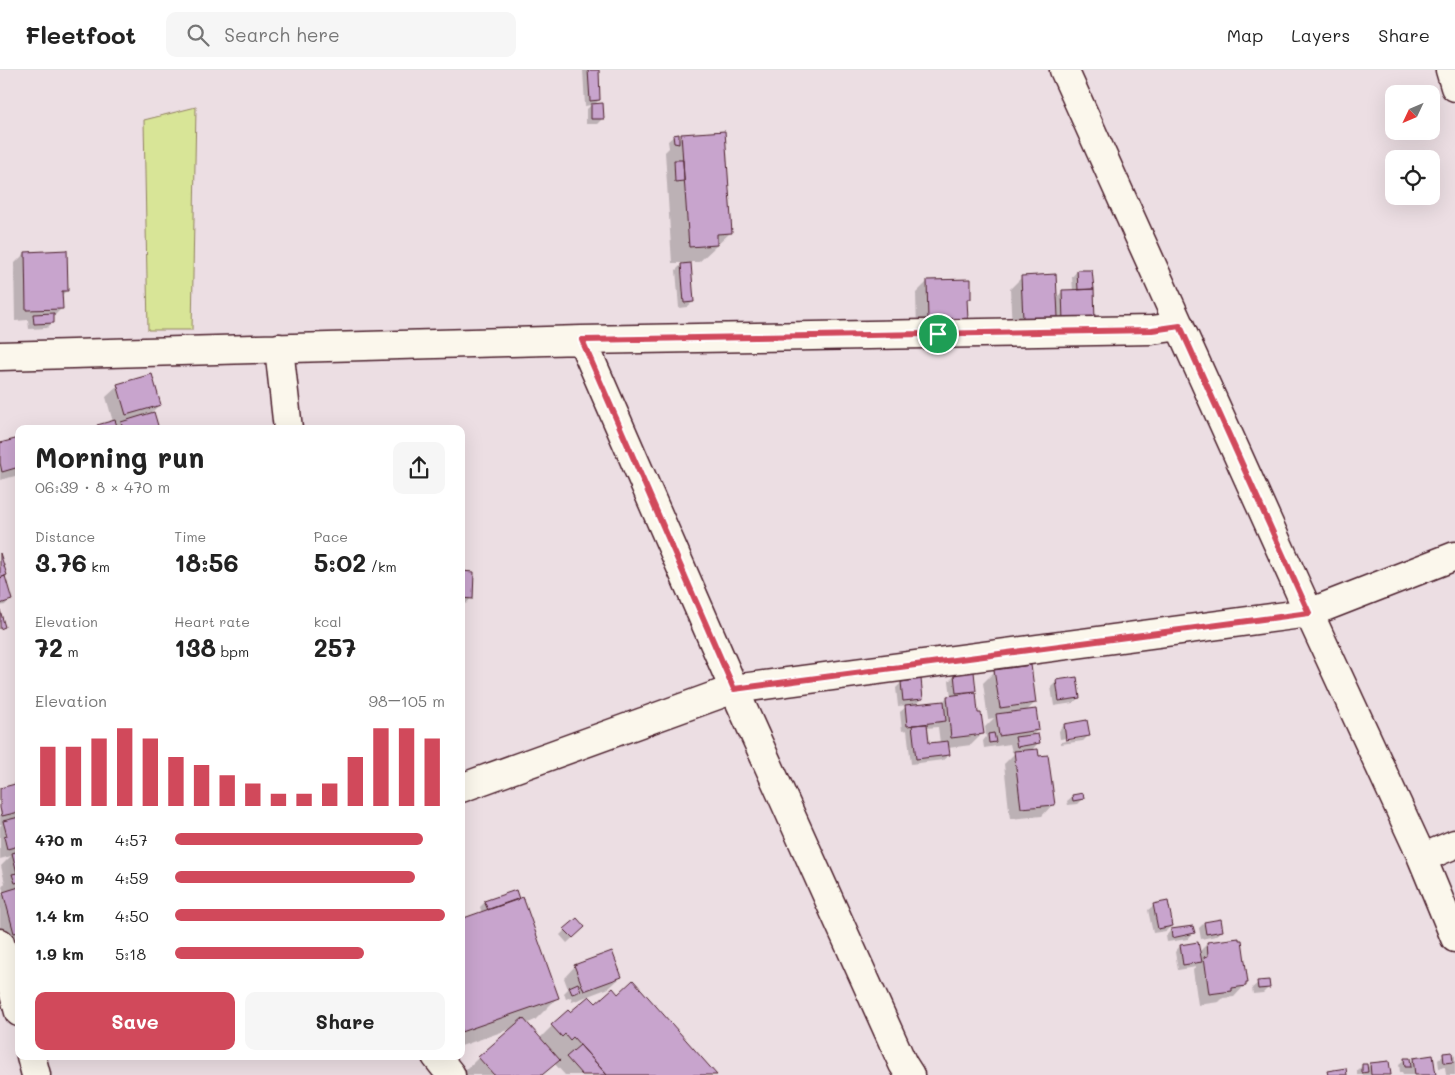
<!DOCTYPE html>
<meta charset="utf-8">
<style>
:root{--surface:#fff;--page:#f6f6f6;--text:#222;--muted:#767676;--line:#e0e0e0;--accent:#d1495b}
body{margin:0;font-family:Mali,sans-serif;background:var(--page);color:var(--text);height:100vh;display:flex;flex-direction:column;font-size:19px;white-space:nowrap}
*{box-sizing:border-box;margin:0}
p{font-size:16px;color:var(--muted)}
.icon{flex:none;width:28px;height:28px;fill:none;stroke:currentColor;stroke-width:2;stroke-linecap:round;stroke-linejoin:round}
.map{position:relative;flex:1;overflow:hidden}
.side{position:absolute;left:15px;top:355px;width:450px;height:635px;display:flex;flex-direction:column;background:var(--surface);border-radius:10px;box-shadow:0 5px 20px #0002}
.side>*{flex:none}
.needle{width:32px;rotate:226deg}
.buttons{position:absolute;left:1385px;top:15px;display:grid;gap:10px}
.buttons a{display:grid;place-items:center;width:55px;height:55px;border-radius:10px;background:var(--surface);box-shadow:0 5px 20px #0002;font-size:25px}
.pin{position:absolute;display:grid;place-items:center;width:42px;height:42px;color:#fff;margin:-21px;border:2px solid #fff;border-radius:50%;box-shadow:0 1px 5px #0007}
.round{display:grid;place-items:center;flex:none;width:52px;height:52px;border-radius:10px;background:var(--page)}
.summary{display:flex;align-items:center;justify-content:space-between;height:85px;padding:0 20px}
h1{font-size:28px;font-weight:800;line-height:38px}
.stats{display:grid;grid-template-columns:repeat(3,1fr);gap:8px;height:85px;padding:5px 20px}
.stats div{display:grid;align-content:center}
.stats b{font-size:25px;font-weight:800}
.stats small{font-size:14px;font-weight:400}
.stats p{font-size:14px}
.chart{height:140px;padding:10px 20px}
.chart p{display:flex;justify-content:space-between}
.chart svg{width:100%;height:90px;margin-top:5px;stroke:var(--accent);stroke-width:6}
.cta{display:flex;gap:10px;margin-top:auto;padding:10px 20px}
.cta a{flex:1;height:58px;border-radius:10px;background:var(--accent);color:#fff;font-size:20px;font-weight:800;line-height:58px;text-align:center}
.cta a+a{background:var(--page);color:var(--text)}
ul{padding:0 20px;list-style:none;font-size:16px}
li{display:grid;grid-template-columns:80px 60px 1fr;align-items:center;height:38px}
li i{height:12px;border-radius:6px;background:var(--accent)}
header{display:flex;align-items:center;gap:30px;box-sizing:border-box;height:70px;padding:0 25px;background:var(--surface);border-bottom:1px solid var(--line)}
header strong{font-size:24px}
nav{display:flex;gap:28px;margin-inline-start:auto;font-size:18px}
.search{width:350px;height:45px;background:var(--page);display:flex;align-items:center;gap:12px;box-sizing:border-box;padding:0 18px;border-radius:10px;color:var(--muted);font-size:19px}
.map>svg:first-child{display:block}
.green{fill:#d8e597;stroke:#918261}
.shadow{fill:#0003;fill-rule:evenodd}
.building{fill:#c8a4cd;stroke:#4a1f2b}
.lines{fill:none;stroke-linecap:round;stroke-linejoin:round}
.street-casing{stroke:#4a1f2b;stroke-width:31}
.street{stroke:#fbf7ec;stroke-width:28}
.route-casing{stroke:#fff;stroke-width:10}
.route{stroke:#d1495b;stroke-width:6}
</style>
<header>
<strong>Fleetfoot</strong>
<div class="search"><svg class="icon" aria-label="search" viewBox="0 0 24 24"><circle cx="10" cy="10" r="6"/><path d="M15 15l6 6"/></svg>Search here</div>
<nav><a>Map</a><a>Layers</a><a>Share</a></nav>
</header>
<div class="map">
<svg width="1455" height="1005" viewBox="0 0 1455 1005">
<rect width="100%" height="100%" fill="#ecdee3"/>
<filter id="ink" filterUnits="userSpaceOnUse"><feTurbulence type="fractalNoise" baseFrequency=".02" numOctaves="2"/><feDisplacementMap in="SourceGraphic" scale="10" xChannelSelector="R" yChannelSelector="G"/><feConvolveMatrix kernelMatrix="1 2 1 2 8 2 1 2 1" color-interpolation-filters="sRGB"/></filter>
<g filter="url(#ink)">
<path class="green" d="M196,37L192,260H148L144,50Z"/>
<path class="shadow" d="M583,0H598L599,30L594,35L603,48L597,54H586V40L591,35L585,36Z
M682,65L730,163L699,192H690L693,232L687,237L679,238L676,200L683,193H672L665,82L669,78L668,71L674,66L678,70Z
M25,183L67,220L61,226L62,238L53,247V252L47,258L29,259L28,250L15,251L14,194Z
M1077,201L1094,251L1012,260L1010,219L1022,207L1056,228L1062,222L1073,221L1072,207ZM1047,246V249L1017,250V248Z
M928,211L970,229L966,232L967,249L917,261L916,223Z
M118,316L159,335L152,342L157,359H95L97,356L113,352L106,327Z
M19,369V405L0,410V375Z
M0,487L6,505L4,507L10,529L5,535L0,536Z
M461,502L471,528L466,534L461,533Z
M995,601L1035,633L1026,641L1038,660L1031,666L1038,673L1031,681L1053,734L1042,746L1010,749L1004,694L1017,681L1012,682L1010,674L984,678L983,671L986,667L985,657L994,648L988,649L983,613Z
M955,605L975,620L971,624L983,663L971,675L948,678L949,685L943,690L911,694L907,660L902,661L900,642L908,635L898,636L896,618L901,613L922,628L914,636L942,633L947,627H951L949,611ZM938,657L940,673L928,674L926,658Z
M1057,611L1079,628L1073,633L1054,636L1051,617Z
M1064,655L1089,665L1083,671L1061,674V672L1084,668V665L1060,669L1059,661Z
M19,715V869L3,874L0,864V827L4,823L2,817L5,813L1,796L11,786L0,789V756L2,754H0V719Z
M1073,726L1082,729L1077,734L1068,735L1067,731Z
M485,832L557,928L535,950L526,954L539,969L552,956L570,944L618,925L716,1005H565L554,993L542,1005H461L478,988L513,958L461,976V850L482,843L480,837Z
M1154,835L1171,856L1166,861L1153,863L1148,840Z
M1204,853L1222,861L1216,866L1201,869L1199,858Z
M565,860L578,863L567,873L560,865Z
M1171,860L1193,863L1188,869L1167,872L1166,866Z
M1207,874L1245,915L1234,927L1223,928L1219,932L1198,935L1193,900L1196,897L1178,900L1175,882L1180,876L1199,882Z
M575,896L621,907L609,918L572,932L571,927L566,929L564,923L568,919L564,908Z
M1258,913L1269,917L1263,923L1253,924L1252,918Z
M1455,984V1005H1446L1445,997L1439,998L1438,990L1444,985L1451,988Z
M1405,989L1409,993L1414,989L1434,1005H1403L1402,1002H1400L1399,994Z
M1370,995L1390,1005H1357V1001L1362,996L1366,999Z"/>
<path class="building" d="M588,0H599L600,30L590,31Z
M603,33L604,49H591V34Z
M725,61L732,163L717,164V175L689,177L681,64Z
M679,64V74L674,73L673,65Z
M674,90H683L684,111L675,112Z
M67,180L68,221H62L63,239L26,240L25,182Z
M691,193L694,232L684,233L681,194Z
M1077,200H1092L1094,219L1078,220Z
M1056,204L1058,247L1023,249L1021,206Z
M971,209V229H967L968,250H928L927,210Z
M1094,219L1095,251L1063,252L1062,220Z
M54,243V253L34,254L33,244Z
M152,304L161,335L126,345L117,314Z
M154,342L159,359H123L121,352Z
M115,350L118,359H98L97,355Z
M19,368V397L2,402L0,393V373Z
M0,483L7,505L0,508Z
M461,501L474,502L473,529L461,528Z
M5,506L12,530L0,534V508Z
M0,540L5,557L0,559Z
M1031,595L1036,633L1000,638L994,600Z
M974,602L976,621L956,623L954,604Z
M1077,607L1080,628L1059,631L1056,610Z
M921,609L923,629L903,631L901,612Z
M976,622L978,643H981L984,664L951,668L947,626Z
M944,631L946,651L907,656L905,635Z
M1036,639L1039,660L999,666L996,644Z
M1087,650L1090,666L1066,670L1064,654Z
M927,654L929,673L948,671L950,685L916,689L912,655Z
M994,663L996,672L989,673L988,664Z
M1038,664L1040,673L1017,677L1015,667Z
M1038,679L1039,686L1048,685L1055,735L1021,738L1014,681Z
M19,713V742L2,746L0,738V718Z
M1083,723L1084,729L1073,731L1072,725Z
M19,747V776L7,779L4,767L7,766L3,751Z
M19,781V812L15,813L12,804L17,803L12,783Z
M19,817V862L14,863L3,822Z
M516,820L519,829L488,840L484,831Z
M523,827L559,928L461,962V849Z
M1168,831L1173,856L1158,859L1153,834Z
M577,848L585,857L573,868L564,859Z
M1221,849L1223,861L1206,864L1204,852Z
M1193,856L1195,863L1172,868L1171,859Z
M1239,868V870H1242L1248,913H1246V916L1232,918V921L1209,924L1204,887L1208,886L1207,872Z
M1198,872L1202,892L1183,895L1180,875Z
M612,881L622,907L584,921L574,895Z
M633,910L717,1005H607L573,967L570,970L565,964L562,967L551,955L568,940L570,942L589,926L596,933L613,918L618,924Z
M1269,910L1270,918L1258,919L1257,911Z
M578,913L581,921L572,924L569,917Z
M523,948L560,990L542,1005H494L478,987Z
M580,975L607,1005H582L566,987Z
M1452,982L1453,992L1444,993L1443,983Z
M1433,985L1436,1005H1415L1413,988Z
M1404,988H1410L1411,997H1405Z
M1389,991L1391,1005H1371L1370,993Z
M1362,994H1367L1368,1002L1362,1003Z
M1346,998L1347,1005H1328L1327,1001Z"/>
<g class="lines">
<defs>
<path id="street" d="M1064,0L1309,543L1420,783L1455,868
M1450,0L1455,17
M582,270L734,619L903,994L910,1005
M279,278L288,359
M0,286L582,270L1152,260L1180,256
M461,718L734,619L1309,543L1455,486
M1422,788L1455,774
M0,873L19,942
M31,986L36,1005
M436,986L451,1005"/>
</defs>
<use href="#street" class="street-casing"/>
<use href="#street" class="street"/>
</g>
</g>
<g class="lines" filter="url(#ink)">
<defs>
<path id="route" d="M1180,256L1309,543L734,619L582,270L1152,260Z"/>
</defs>
<use href="#route" class="route-casing"/>
<use href="#route" class="route"/>
</g>
</svg>
<div class="buttons">
<a><svg class="needle" viewBox="-14 -14 28 28"><path d="M0-13l5 13h-10z" fill="#e53935"/><path d="M0 13l5-13h-10z" fill="#767676"/></svg></a>
<a><svg class="icon" aria-label="locate" viewBox="0 0 24 24"><circle cx="12" cy="12" r="6"/><path d="M12 2v4M12 18v4M2 12h4M18 12h4"/></svg></a>
</div>
<div class="pin" style="left:938px;top:264px;background:#1e9e55"><svg class="icon" aria-label="arrive" viewBox="0 0 24 24"><path d="M6 21V4h12l-3 4 3 4H6"/></svg></div>
<section class="side">
<div class="summary"><div><h1>Morning run</h1><p>06:39 · 8 × 470 m</p></div><a class="round"><svg class="icon" aria-label="share" viewBox="0 0 24 24"><path d="M12 15V3M7 8l5-5 5 5M5 13v7h14v-7"/></svg></a></div>
<div class="stats">
<div><p>Distance</p><b>3.76<small> km</small></b></div>
<div><p>Time</p><b>18:56</b></div>
<div><p>Pace</p><b>5:02<small> /km</small></b></div>
</div>
<div class="stats">
<div><p>Elevation</p><b>72<small> m</small></b></div>
<div><p>Heart rate</p><b>138<small> bpm</small></b></div>
<div><p>kcal</p><b>257</b></div>
</div>
<div class="chart"><p><span>Elevation</span>98–105 m</p>
<svg viewBox="0 0 160 44" preserveAspectRatio="none"><path d="M5 44V15M15 44V15M25 44V11M35 44V6M45 44V11M55 44V20M65 44V24M75 44V29M85 44V33M95 44V38M105 44V38M115 44V33M125 44V20M135 44V6M145 44V6M155 44V11"/></svg>
</div>
<ul>
<li><b>470 m</b>4:57<i style="width:92%"></i></li>
<li><b>940 m</b>4:59<i style="width:89%"></i></li>
<li><b>1.4 km</b>4:50<i style="width:100%"></i></li>
<li><b>1.9 km</b>5:18<i style="width:70%"></i></li>
</ul>
<div class="cta"><a>Save</a><a>Share</a></div>
</section>
</div>
